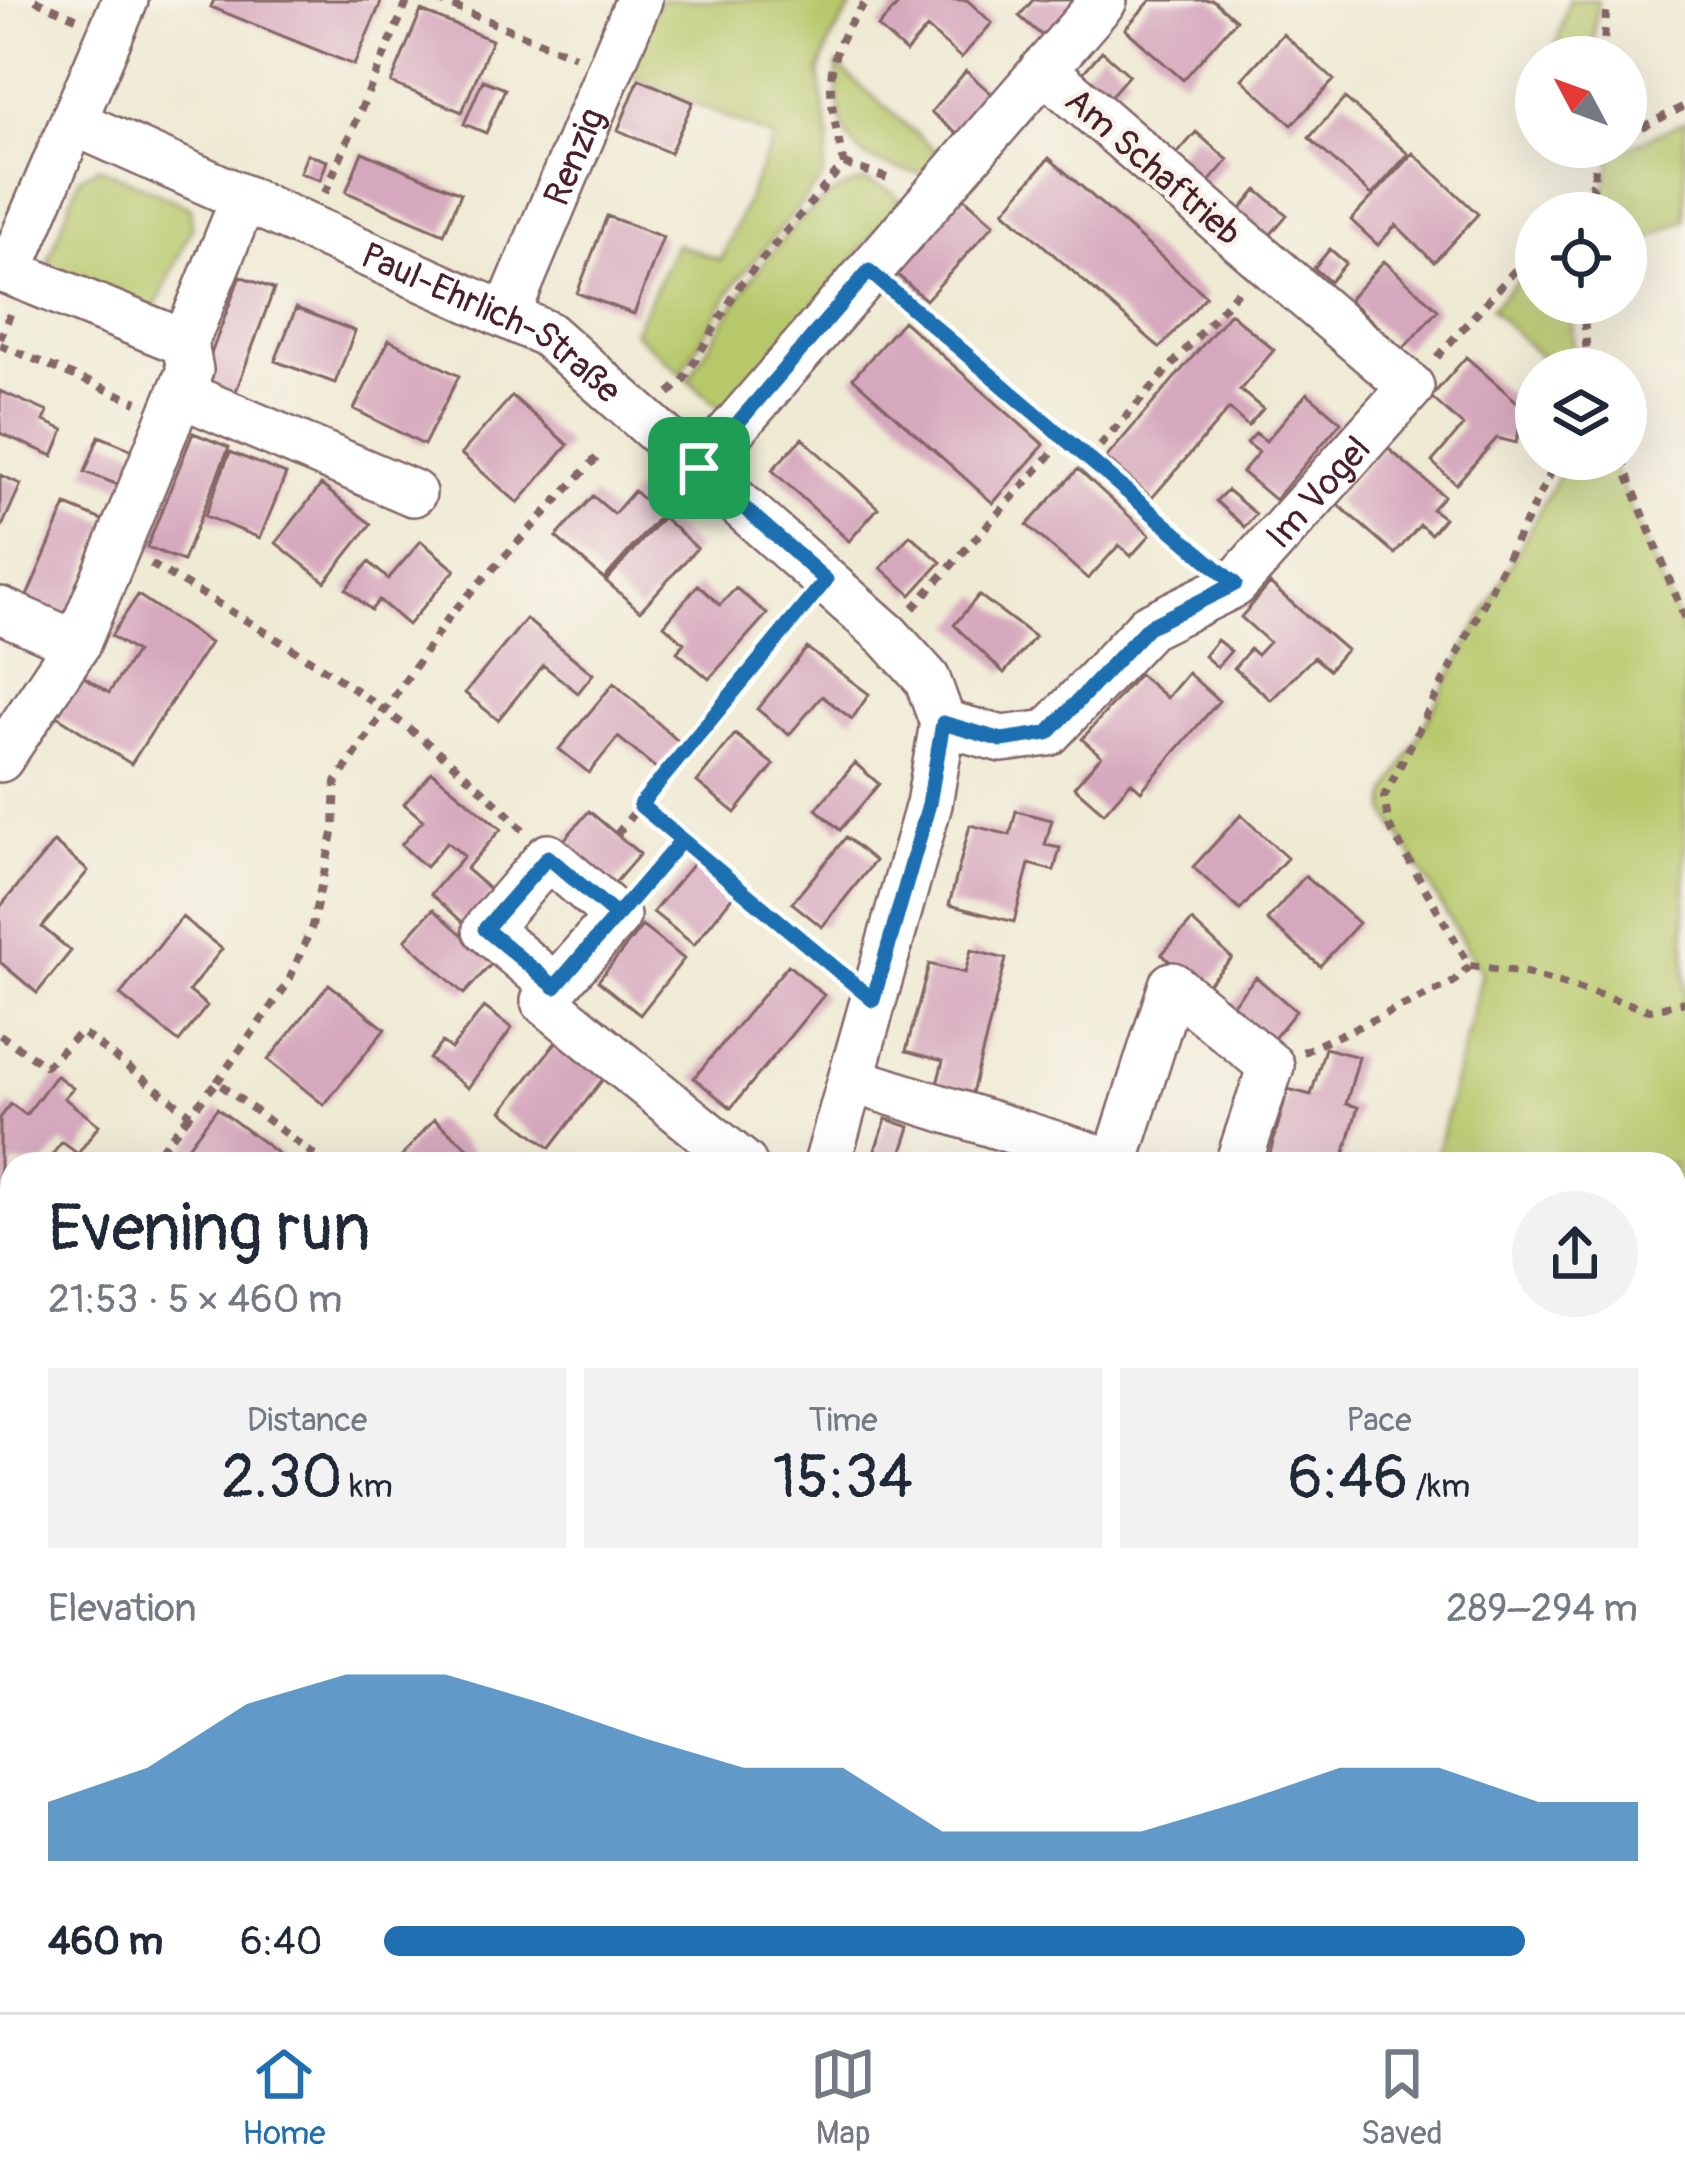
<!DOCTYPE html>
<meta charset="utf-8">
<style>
:root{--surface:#fff;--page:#f2f2f3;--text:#1f2937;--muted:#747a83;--line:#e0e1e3;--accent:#1f6fb2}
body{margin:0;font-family:Pangolin,sans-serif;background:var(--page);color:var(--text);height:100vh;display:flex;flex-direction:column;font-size:45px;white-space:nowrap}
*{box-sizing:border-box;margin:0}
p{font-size:39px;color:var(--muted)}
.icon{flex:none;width:66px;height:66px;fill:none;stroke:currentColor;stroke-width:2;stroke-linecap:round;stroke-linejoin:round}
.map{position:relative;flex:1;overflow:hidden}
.side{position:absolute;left:0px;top:1152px;width:1686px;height:861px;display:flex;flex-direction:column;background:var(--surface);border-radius:36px 36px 0 0;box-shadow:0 12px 48px #0002}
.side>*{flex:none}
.needle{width:78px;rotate:311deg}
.fabs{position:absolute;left:1515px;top:36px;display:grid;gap:24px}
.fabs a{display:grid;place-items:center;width:132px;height:132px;border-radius:50%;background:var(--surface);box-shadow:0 12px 48px #0002;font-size:60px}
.pin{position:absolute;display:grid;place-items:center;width:102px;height:102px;color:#fff;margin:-51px;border-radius:24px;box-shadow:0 6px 18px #0006}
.round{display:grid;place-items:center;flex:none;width:126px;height:126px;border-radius:63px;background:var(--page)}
.summary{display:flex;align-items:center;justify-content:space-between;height:204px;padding:0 48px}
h1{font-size:66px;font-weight:600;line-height:90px}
.figures{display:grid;grid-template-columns:repeat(3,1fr);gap:18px;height:204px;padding:12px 48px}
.figures div{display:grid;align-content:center;border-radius:0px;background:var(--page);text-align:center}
.figures b{font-size:60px;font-weight:600}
.figures small{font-size:33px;font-weight:400}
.figures p{font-size:33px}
.chart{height:336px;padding:24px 48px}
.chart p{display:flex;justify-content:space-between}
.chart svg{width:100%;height:216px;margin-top:12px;fill:var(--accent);opacity:.7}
ul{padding:0 48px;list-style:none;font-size:39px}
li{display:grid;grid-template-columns:192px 144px 1fr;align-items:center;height:90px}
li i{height:30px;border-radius:15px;background:var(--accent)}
.tabs{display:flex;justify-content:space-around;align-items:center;height:168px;border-top:3px solid var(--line);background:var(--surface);font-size:33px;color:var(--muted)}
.tabs a{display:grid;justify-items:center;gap:6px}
.tabs .on{color:var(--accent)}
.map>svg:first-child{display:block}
.green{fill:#b7c86a;stroke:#80744a;stroke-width:3}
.building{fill:#d6a8bd}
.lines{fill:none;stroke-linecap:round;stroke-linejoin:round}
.street-casing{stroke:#846666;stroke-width:50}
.path{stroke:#846666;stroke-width:8;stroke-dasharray:9 9;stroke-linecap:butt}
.street{stroke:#fff;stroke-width:45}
.route-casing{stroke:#fff;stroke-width:24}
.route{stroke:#1f6fb2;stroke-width:15}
.labels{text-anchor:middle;stroke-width:9;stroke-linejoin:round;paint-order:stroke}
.street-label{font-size:36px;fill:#4a1f2b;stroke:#f7f3e8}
</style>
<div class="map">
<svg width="1685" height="2012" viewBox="0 0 1685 2012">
<rect width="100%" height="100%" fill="#f7f3e8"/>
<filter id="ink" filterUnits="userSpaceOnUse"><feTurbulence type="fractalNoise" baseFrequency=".00833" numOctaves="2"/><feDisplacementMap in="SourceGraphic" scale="24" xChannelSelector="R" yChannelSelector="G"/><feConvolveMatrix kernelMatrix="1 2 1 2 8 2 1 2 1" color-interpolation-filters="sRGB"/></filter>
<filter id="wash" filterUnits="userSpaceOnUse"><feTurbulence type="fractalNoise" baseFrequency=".004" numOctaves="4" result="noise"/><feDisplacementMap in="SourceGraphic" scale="48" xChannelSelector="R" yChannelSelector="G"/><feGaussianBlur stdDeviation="2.7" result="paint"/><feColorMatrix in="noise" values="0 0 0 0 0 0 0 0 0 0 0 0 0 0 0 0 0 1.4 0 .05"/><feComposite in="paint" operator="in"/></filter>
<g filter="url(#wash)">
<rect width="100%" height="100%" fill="#efead4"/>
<path class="green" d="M659,0H856L830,41L819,73L829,141L822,179L737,281L681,373L634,332L676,244L721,260L774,138L627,74Z
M1569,0H1598L1592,57H1553Z
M837,65L945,159L932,175C851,165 836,144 837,65Z
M1685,121V220L1626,250V213H1599L1613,155Z
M99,167L190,207L192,227L156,306L149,308L53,269L48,262L80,177Z
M865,181L891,191L901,202L725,412L688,380C725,320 793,194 865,181Z
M1536,261V303H1571L1575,369H1553L1491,309Z
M1567,459H1610L1685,637V1568L1674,1559V1164H1434L1482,974L1386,812L1388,793Z"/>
<g id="blocks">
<path class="building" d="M214,0H382L354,65L211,7Z
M902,0H967L992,23L961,58L927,28L906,52L878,27Z
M1033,0H1082L1047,40L1019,16Z
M1151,0H1213L1236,20L1183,80L1125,29Z
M421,11L492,40L462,112L391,83Z
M1283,34L1334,80L1292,125L1242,79Z
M1102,51L1129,75L1101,107L1074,83Z
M966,71L993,95L958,135L931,112Z
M639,79L693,102L670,153L618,130Z
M483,80L505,89L486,133L464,124Z
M1345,98L1408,154L1372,195L1309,138Z
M1196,132L1228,160L1201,191L1169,163Z
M362,152L461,193L444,234L346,192Z
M1413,153L1478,214L1434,262L1396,225L1378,245L1351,220Z
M307,154L327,161L320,180L300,173Z
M1049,158L1206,296L1160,348L1004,211Z
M1257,190L1287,215L1260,247L1230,222Z
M961,195L994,224L926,300L893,271Z
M607,216L663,237L634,314L577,293Z
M1330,249L1346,263L1330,282L1314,268Z
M1384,261L1438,310L1403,349L1349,300Z
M240,276L274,289L229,410L195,397Z
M296,308L355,331L335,383L275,361Z
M1230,313L1274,350L1240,390L1263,409L1248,426L1229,409L1152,498L1106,458Z
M903,321L1044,445L993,503L853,378Z
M389,340L459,376L424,445L354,409Z
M1466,357L1524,408L1516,443L1497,438L1456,484L1432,462L1463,426L1431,397Z
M0,391L48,412L44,421L64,430L53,456L0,433Z
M1307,393L1341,422L1275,500L1242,472L1259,452L1247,443L1256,433L1266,441Z
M512,396L568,445L518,503L461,454Z
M193,433L229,447L183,561L147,547Z
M99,436L135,451L121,486L85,472Z
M802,438L878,508L849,541L772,470Z
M1384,445L1444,496L1432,509L1444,518L1431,534L1420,525L1395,554L1335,502Z
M230,452L286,474L260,538L205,516Z
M1078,469L1150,535L1131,556L1119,545L1088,579L1027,525Z
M0,475L21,484L0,531Z
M321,485L371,524L325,582L276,543Z
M1227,490L1256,514L1245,527L1216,501Z
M634,491L661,515L604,579L556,537L593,496L614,514Z
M66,505L107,522L63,626L22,608Z
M663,517L697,548L640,611L606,581Z
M910,535L941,562L911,595L881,568Z
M421,541L455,570L408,625L379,600L371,610L346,589L369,562L388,579Z
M1270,584L1346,650L1329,670L1314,657L1271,700L1234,668L1250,649L1257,655L1269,642L1241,617Z
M698,585L720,605L736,588L767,614L709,679L677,652L684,643L664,625Z
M138,595L210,643L131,764L57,716L83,676L109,693L136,652L111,636Z
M979,595L1035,637L1004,673L954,625Z
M526,619L593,674L578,693L543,665L498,720L465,693Z
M1217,640L1231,651L1217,667L1204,656Z
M807,648L869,694L852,719L822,696L789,735L757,709Z
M1188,673L1219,701L1141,791L1131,782L1104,813L1074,787L1101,756L1082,739L1139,674L1167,698Z
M614,683L680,743L658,770L618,737L589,773L559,749Z
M735,734L774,765L735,813L697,782Z
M855,763L879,784L840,830L816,809Z
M432,772L501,829L466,869L494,893L466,925L431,894L464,856L447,842L426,867L401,845L423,820L404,804Z
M589,811L640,854L614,884L563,841Z
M1016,811L1052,820L1045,845L1060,848L1054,871L1029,864L1014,922L949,905L970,825L1010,835Z
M1241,815L1287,858L1240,910L1193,867Z
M846,837L875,861L822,927L792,903Z
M54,842L88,871L42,927L71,951L37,993L0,962V907Z
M697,859L737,891L694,945L653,912Z
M1305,876L1359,923L1320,966L1267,920Z
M433,909L493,962L464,994L405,940Z
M182,917L222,949L189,991L207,1006L179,1042L120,995Z
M1192,921L1232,958L1201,991L1162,954Z
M642,926L684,959L640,1015L598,981Z
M971,950L1006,959L972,1093L937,1084L943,1061L906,1051L929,964L965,973Z
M788,965L824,995L731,1108L694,1078Z
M1256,977L1296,1011L1271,1042L1230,1007Z
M329,984L385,1029L324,1105L268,1060Z
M484,1007L512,1028L468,1088L429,1059L442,1042L451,1049Z
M563,1033L610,1070L550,1148L502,1111Z
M1325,1048L1359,1057L1346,1104L1358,1107L1343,1159L1340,1164H1267L1288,1089L1311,1095Z
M56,1075L73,1088L64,1098L99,1125L78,1154L62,1142L45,1164H12V1193L0,1209V1118L11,1104L26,1115Z
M217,1108L292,1164H175Z
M434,1119L487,1164H395Z
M886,1119L910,1127L898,1164H870Z
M12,1379V1470L8,1467L0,1478V1395Z
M1685,1718V1794L1674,1785V1732Z
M1674,1896L1685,1901V1954L1674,1949Z
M152,2001H215L205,2012H164Z
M579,2001H666L657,2012H570Z
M815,2001H900L891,2012H806Z
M1063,2001H1142L1135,2012H1056Z
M1301,2001H1401L1394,2012H1294Z"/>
</g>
</g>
<g filter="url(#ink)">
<use href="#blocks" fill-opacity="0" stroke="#846666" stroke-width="3"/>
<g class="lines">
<defs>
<g id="street">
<path id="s1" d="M73,122L547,334L888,636L927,679L943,723L929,804L827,1164"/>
<path d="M0,268L185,343"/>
<path d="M9,272L125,0"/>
<path id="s2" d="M507,314L639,0"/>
<path d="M185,343L244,198"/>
<path d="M181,394L413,493"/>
<path d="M699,468L1104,0"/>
<path d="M0,610L77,644"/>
<path id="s3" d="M943,723L1002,739L1048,733L1148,627L1235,584L1411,387L1043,69"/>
<path d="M0,759L77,644L190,370L185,343"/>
<path d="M555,987L617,916L548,857L486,929L555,987L544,1001L744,1164"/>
<path d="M852,1080L1118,1164"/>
<path d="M1115,1163L1172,985L1271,1066L1238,1164"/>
<path d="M0,1658L12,1669"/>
<path d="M1674,1873L1685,1877"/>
<path d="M340,2001L351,2012"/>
<path d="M492,2012L499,2001"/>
</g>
</defs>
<use href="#street" class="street-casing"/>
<path class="path" d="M35,0L78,19
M437,0L575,56
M1603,57L1607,0
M1626,135L1685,106
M844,164L894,180
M325,193L408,0
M1566,213L1593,183
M1591,213L1597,147
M897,296L1201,555
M1583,303L1588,369
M0,339L11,312
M0,345L137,402
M1437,357L1536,247
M669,393L683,381L740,285L844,164C828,94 818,59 868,0
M1088,459L1239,290
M1621,459L1685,619
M151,564C283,642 416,717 523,830
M913,608L1064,440
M801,611L640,805L840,972
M617,834L640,805
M641,888L682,840
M1470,966L1526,973L1649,1010L1685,1002
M0,1035L46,1066L81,1032L190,1114L217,1082L326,1164
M1303,1052L1451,984L1470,966L1389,826L1384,797L1558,459
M217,1082L288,983L312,926L334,829L336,782L451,614L601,453
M149,1164L190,1114
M0,1350L12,1335
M0,1589L12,1574
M775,2012L782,2001
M990,2012L997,2001
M1209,2012L1218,2001
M1473,2012L1482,2001"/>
<use href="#street" class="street"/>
</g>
</g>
<g class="lines" filter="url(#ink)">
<defs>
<path id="route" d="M699,468L826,580L640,805L682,840L617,916L548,857L485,929L555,987L682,840L873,1000L929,804L943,723L1002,740L1048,733L1148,627L1235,584L869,271L699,468"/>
</defs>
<use href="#route" class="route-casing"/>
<use href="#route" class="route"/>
</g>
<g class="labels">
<g class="street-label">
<text dy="13" stroke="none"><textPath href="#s2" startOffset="171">Renzig</textPath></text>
<text transform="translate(1154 166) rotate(41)" y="13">Am Schaftrieb</text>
<text dy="13" stroke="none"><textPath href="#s1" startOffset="465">Paul-Ehrlich-Straße</textPath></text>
<text dy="13" stroke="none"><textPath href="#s3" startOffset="474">Im Vogel</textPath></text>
</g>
</g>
</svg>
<div class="fabs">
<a><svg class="needle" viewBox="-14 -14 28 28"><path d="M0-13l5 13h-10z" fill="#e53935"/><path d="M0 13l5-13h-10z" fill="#747a83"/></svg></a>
<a><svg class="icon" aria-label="locate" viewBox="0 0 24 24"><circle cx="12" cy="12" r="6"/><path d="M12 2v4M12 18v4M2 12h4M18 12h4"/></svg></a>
<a><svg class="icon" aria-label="layers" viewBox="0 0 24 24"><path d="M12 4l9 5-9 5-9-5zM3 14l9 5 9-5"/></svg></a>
</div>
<div class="pin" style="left:699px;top:468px;background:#1e9e55"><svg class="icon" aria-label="arrive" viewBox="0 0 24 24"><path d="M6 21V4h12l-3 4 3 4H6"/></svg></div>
<section class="side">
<div class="summary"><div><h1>Evening run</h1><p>21:53 · 5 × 460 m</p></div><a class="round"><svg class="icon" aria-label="share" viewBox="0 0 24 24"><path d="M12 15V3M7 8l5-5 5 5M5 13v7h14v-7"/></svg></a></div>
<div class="figures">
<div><p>Distance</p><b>2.30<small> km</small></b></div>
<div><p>Time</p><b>15:34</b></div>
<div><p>Pace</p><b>6:46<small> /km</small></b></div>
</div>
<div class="chart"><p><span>Elevation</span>289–294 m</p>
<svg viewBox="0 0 160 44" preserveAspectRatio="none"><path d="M0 44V32L10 25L20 12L30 6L40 6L50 12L60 19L70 25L80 25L90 38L100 38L110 38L120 32L130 25L140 25L150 32L160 32V44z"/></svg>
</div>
<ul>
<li><b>460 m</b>6:40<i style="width:91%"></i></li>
</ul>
</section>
</div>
<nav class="tabs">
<a class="on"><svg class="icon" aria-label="home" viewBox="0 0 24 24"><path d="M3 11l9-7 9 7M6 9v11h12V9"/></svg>Home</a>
<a><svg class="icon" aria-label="map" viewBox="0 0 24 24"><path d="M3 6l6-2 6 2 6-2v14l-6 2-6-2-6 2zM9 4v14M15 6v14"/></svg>Map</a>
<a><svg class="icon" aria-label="saved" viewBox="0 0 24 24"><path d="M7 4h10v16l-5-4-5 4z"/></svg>Saved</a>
</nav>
